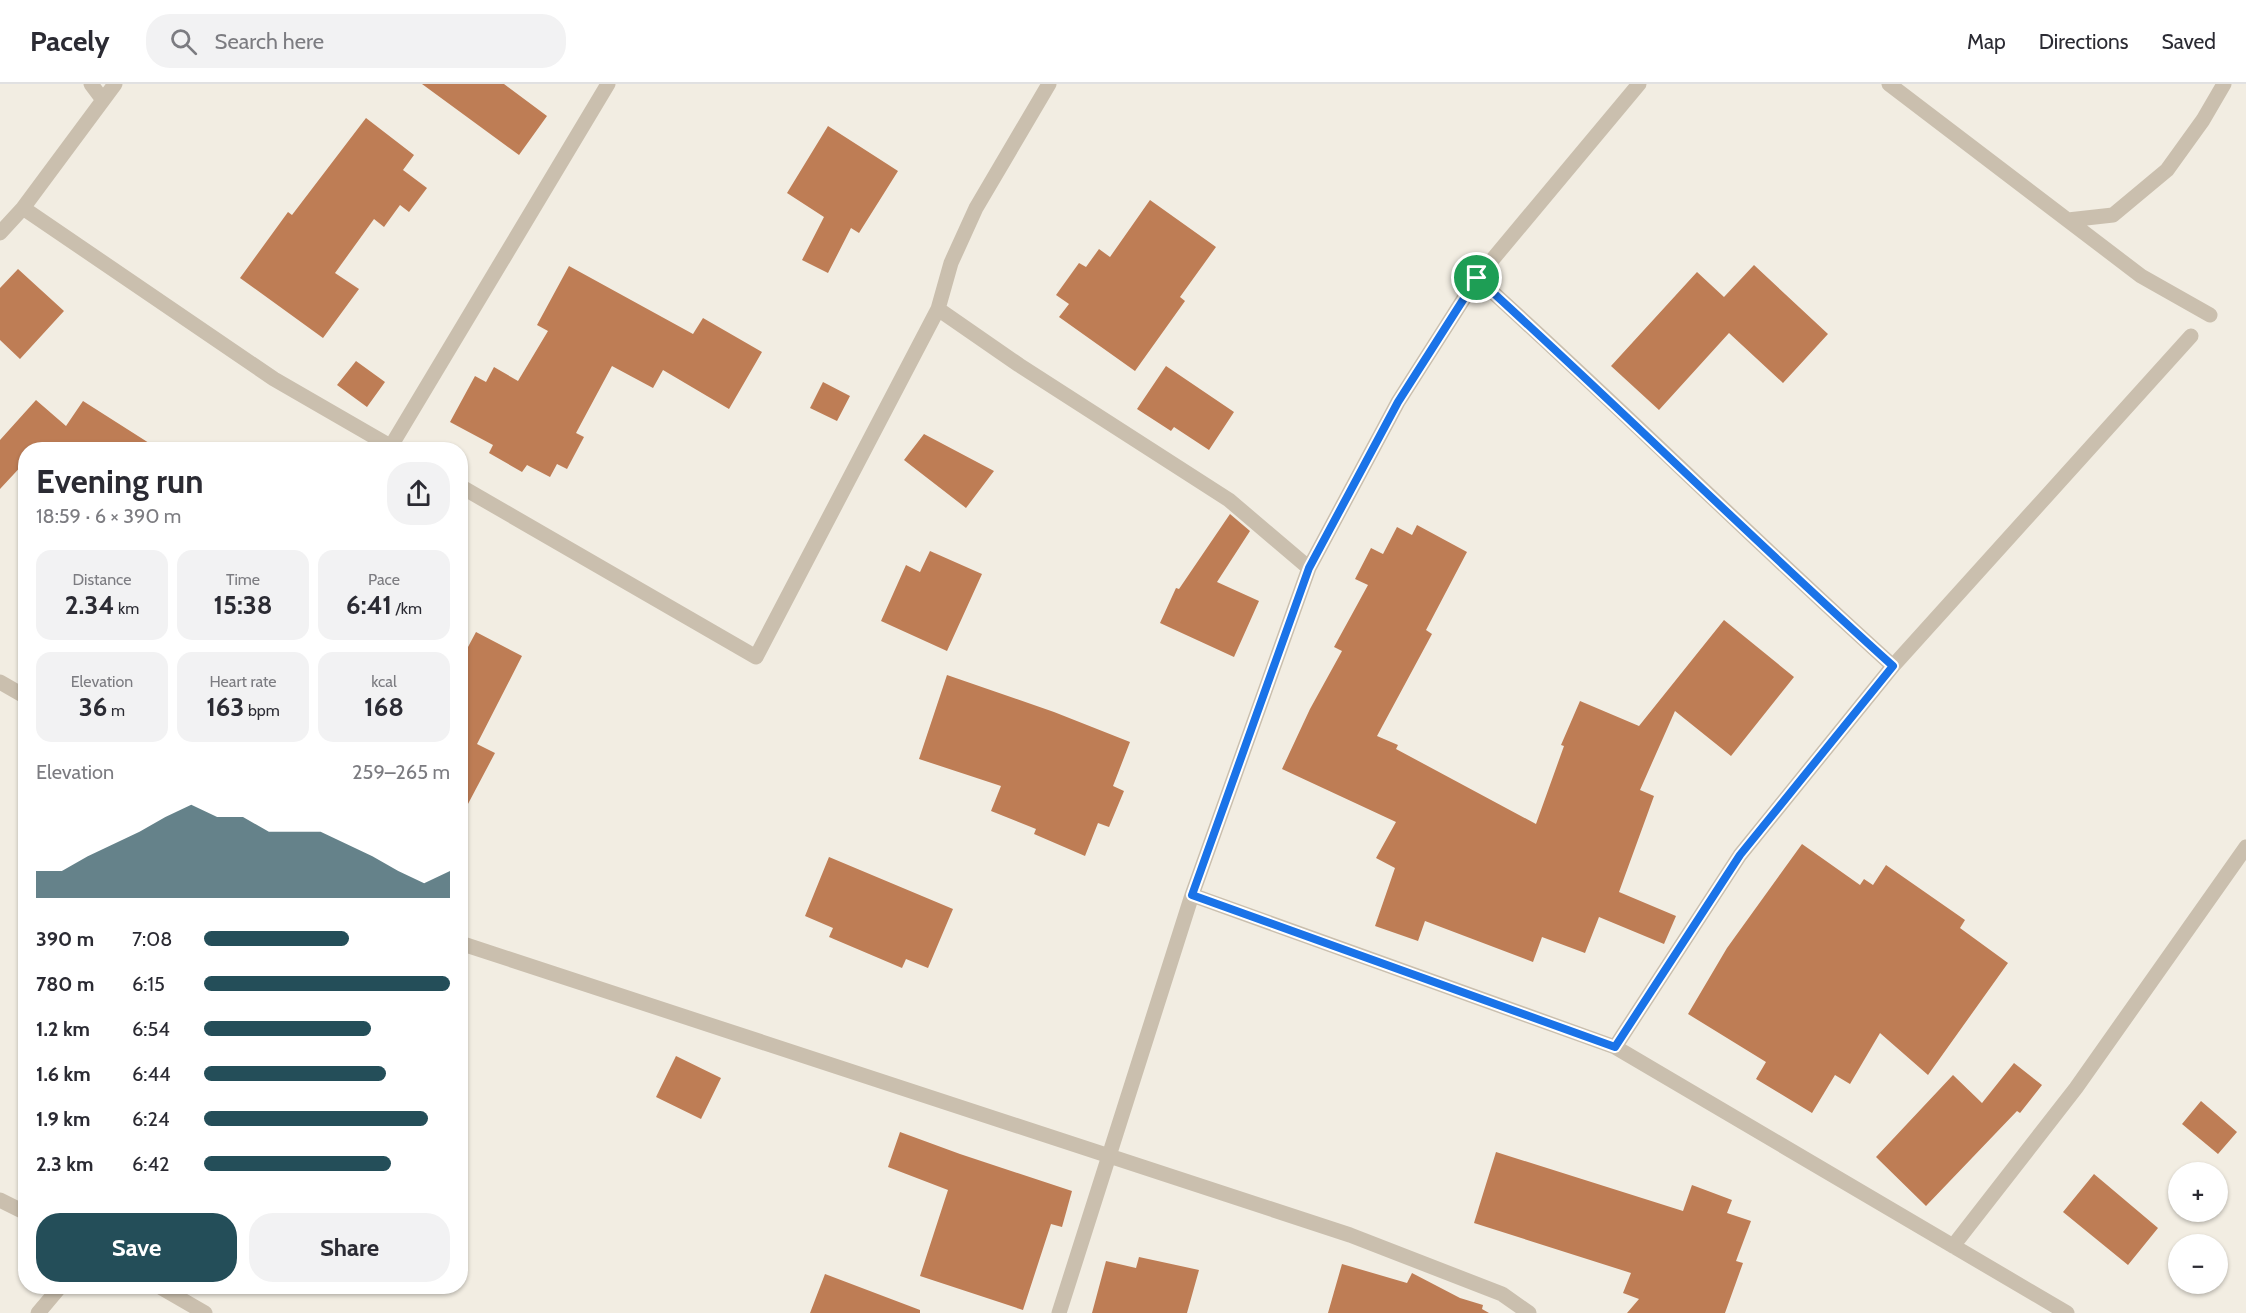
<!DOCTYPE html>
<meta charset="utf-8">
<style>
:root{--surface:#fff;--page:#f2f2f3;--text:#2b2b33;--muted:#7c7c81;--line:#e1e1e2;--accent:#244e59}
body{margin:0;font-family:Cabin,sans-serif;background:var(--page);color:var(--text);height:100vh;display:flex;flex-direction:column;font-size:22px;white-space:nowrap}
*{box-sizing:border-box;margin:0}
p{font-size:20px;color:var(--muted)}
.icon{flex:none;width:33px;height:33px;fill:none;stroke:currentColor;stroke-width:2;stroke-linecap:round;stroke-linejoin:round}
.map{position:relative;flex:1;overflow:hidden}
.side{position:absolute;left:18px;top:358px;width:450px;height:852px;display:flex;flex-direction:column;background:var(--surface);border-radius:24px;box-shadow:0 2px 4px #0004}
.side>*{flex:none}
.fabs{position:absolute;left:2168px;top:1078px;display:grid;gap:12px}
.fabs a{display:grid;place-items:center;width:60px;height:60px;border-radius:50%;background:var(--surface);box-shadow:0 2px 4px #0004;font-size:30px}
.pin{position:absolute;display:grid;place-items:center;width:51px;height:51px;color:#fff;margin:-26px;border:3px solid #fff;border-radius:50%;box-shadow:0 2px 6px #0007}
.round{display:grid;place-items:center;flex:none;width:63px;height:63px;border-radius:24px;background:var(--page)}
.head{display:flex;align-items:center;justify-content:space-between;height:102px;padding:0 18px}
h1{font-size:33px;font-weight:700;line-height:45px}
.stats{display:grid;grid-template-columns:repeat(3,1fr);gap:9px;height:102px;padding:6px 18px}
.stats div{display:grid;align-content:center;border-radius:15px;background:var(--page);text-align:center}
.stats b{font-size:26px;font-weight:700}
.stats small{font-size:16px;font-weight:400}
.stats p{font-size:16px}
.chart{height:168px;padding:12px 18px}
.chart p{display:flex;justify-content:space-between}
.chart svg{width:100%;height:108px;margin-top:6px;fill:var(--accent);opacity:.7}
.primary-button{display:flex;gap:12px;margin-top:auto;padding:12px 18px}
.primary-button a{flex:1;height:69px;border-radius:24px;background:var(--accent);color:#fff;font-size:24px;font-weight:700;line-height:69px;text-align:center}
.primary-button a+a{background:var(--page);color:var(--text)}
ul{padding:0 18px;list-style:none;font-size:20px}
li{display:grid;grid-template-columns:96px 72px 1fr;align-items:center;height:45px}
li i{height:15px;border-radius:8px;background:var(--accent)}
header{display:flex;align-items:center;gap:36px;box-sizing:border-box;height:84px;padding:0 30px;background:var(--surface);border-bottom:2px solid var(--line)}
header strong{font-size:28px}
nav{display:flex;gap:33px;margin-inline-start:auto;font-size:21px}
.search{width:420px;height:54px;background:var(--page);display:flex;align-items:center;gap:15px;box-sizing:border-box;padding:0 21px;border-radius:24px;color:var(--muted);font-size:22px}
.map>svg:first-child{display:block}
.building{fill:#be7d55}
.lines{fill:none;stroke-linecap:round;stroke-linejoin:round}
.minor{stroke:#cabfae;stroke-width:15}
.tertiary{stroke:#cabfae;stroke-width:15}
.route-casing{stroke:#fff;stroke-width:12}
.route{stroke:#1a73e8;stroke-width:8}
</style>
<header>
<strong>Pacely</strong>
<div class="search"><svg class="icon" aria-label="search" viewBox="0 0 24 24"><circle cx="10" cy="10" r="6"/><path d="M15 15l6 6"/></svg>Search here</div>
<nav><a>Map</a><a>Directions</a><a>Saved</a></nav>
</header>
<div class="map">
<svg width="2246" height="1229" viewBox="0 0 2246 1229">
<rect width="100%" height="100%" fill="#f2ede2"/>
<path class="building" d="M422,0H504L547,32L519,71Z
M366,34L414,71L403,86L427,104L409,128L400,121L384,143L374,135L335,189L359,205L323,254L240,194L288,128L292,131Z
M828,42L898,87L859,149L851,144L828,189L802,176L824,133L787,109Z
M1150,116L1216,163L1180,213L1185,217L1135,287L1059,233L1069,220L1056,211L1079,179L1086,183L1099,165L1110,173Z
M1754,181L1828,250L1783,299L1729,249L1659,326L1611,282L1697,188L1724,213Z
M569,182L693,250L703,234L762,268L729,325L663,286L653,304L612,282L576,349L584,353L567,385L557,380L550,393L527,381L522,388L489,369L493,361L450,338L475,292L486,298L494,283L518,297L548,247L537,241Z
M18,185L64,227L20,275L0,256V204Z
M356,277L385,298L367,323L337,301Z
M1166,282L1234,328L1209,366L1174,343L1171,347L1137,325Z
M823,298L850,312L837,337L810,324Z
M36,316L66,342L83,317L160,366H26V377L0,405V356Z
M924,350L994,387L966,424L904,376Z
M1230,430L1250,447L1217,498L1259,517L1234,573L1160,539L1176,504L1179,505Z
M1417,441L1467,468L1426,546L1432,550L1377,652L1398,661L1396,665L1536,740L1564,662L1561,661L1580,617L1639,642L1724,536L1794,593L1731,672L1675,627L1640,706L1654,712L1619,808L1676,832L1664,860L1599,833L1585,869L1542,853L1533,878L1425,837L1418,857L1375,842L1395,784L1376,774L1396,738L1282,685L1310,625L1342,567L1334,563L1368,501L1355,495L1371,464L1383,470L1397,443L1412,451Z
M930,467L982,490L947,567L881,537L906,481L920,488Z
M476,548L522,572L477,660L495,669L460,735V578Z
M947,591L1054,628L1130,658L1113,702L1124,707L1109,743L1098,739L1085,772L1034,750L1036,745L991,727L1001,702L919,675Z
M1802,760L1860,801L1864,795L1873,801L1886,781L1965,836L1960,844L2008,879L1928,991L1880,949L1850,1000L1835,991L1812,1029L1756,995L1766,978L1688,930L1727,864Z
M829,773L953,825L928,884L906,875L902,884L829,853L833,844L805,832Z
M676,972L721,994L701,1035L656,1013Z
M2014,979L2042,1001L2020,1029L2017,1027L1926,1122L1876,1073L1953,991L1982,1019Z
M2201,1017L2237,1048L2218,1070L2182,1040Z
M900,1048L960,1070L1072,1107L1062,1143L1051,1140L1023,1226L920,1192L948,1106L888,1083Z
M1496,1068L1683,1127L1692,1101L1732,1116L1727,1129L1751,1137L1736,1177L1743,1179L1725,1229H1627L1639,1215L1623,1209L1631,1189L1474,1139Z
M2094,1090L2158,1144L2128,1181L2063,1128Z
M1139,1173L1199,1186L1187,1229H1092L1106,1177L1136,1184Z
M1342,1180L1407,1199L1412,1189L1460,1214L1483,1221L1482,1225L1489,1229H1328Z
M825,1190L920,1226V1229H810Z"/>
<g class="lines">
<path class="minor" d="M91,0L103,16
M1049,0L976,124L951,179L938,225L1019,281L1229,416L1309,484
M1889,0L2141,192L2210,231
M23,124L274,295L397,366
M2068,136L2113,131L2167,86L2203,36L2224,0
M0,149L23,124L115,0
M1477,194C1618,321 1752,455 1893,582
M391,362L608,0
M460,402L756,573L938,225
M0,598L26,613
M1192,811L1615,963L2067,1229
M460,859L1350,1151L1502,1210L1529,1229
M1615,963L1740,771L1893,582L2191,252
M1953,1162L2076,1004L2246,763
M38,1229L60,1203
M1059,1229L1192,811L1309,484L1398,318L1477,194L1639,0"/>
<path class="tertiary" d="M0,1116L26,1129
M160,1203L205,1229"/>
</g>
<g class="lines">
<defs>
<path id="route" d="M1477,194C1618,322 1752,455 1893,582L1740,771L1615,963L1192,811L1309,484L1398,318Z"/>
</defs>
<use href="#route" class="route-casing"/>
<use href="#route" class="route"/>
</g>
</svg>
<div class="fabs">
<a>+</a>
<a>−</a>
</div>
<div class="pin" style="left:1477px;top:194px;background:#1e9e55"><svg class="icon" aria-label="arrive" viewBox="0 0 24 24"><path d="M6 21V4h12l-3 4 3 4H6"/></svg></div>
<section class="side">
<div class="head"><div><h1>Evening run</h1><p>18:59 · 6 × 390 m</p></div><a class="round"><svg class="icon" aria-label="share" viewBox="0 0 24 24"><path d="M12 15V3M7 8l5-5 5 5M5 13v7h14v-7"/></svg></a></div>
<div class="stats">
<div><p>Distance</p><b>2.34<small> km</small></b></div>
<div><p>Time</p><b>15:38</b></div>
<div><p>Pace</p><b>6:41<small> /km</small></b></div>
</div>
<div class="stats">
<div><p>Elevation</p><b>36<small> m</small></b></div>
<div><p>Heart rate</p><b>163<small> bpm</small></b></div>
<div><p>kcal</p><b>168</b></div>
</div>
<div class="chart"><p><span>Elevation</span>259–265 m</p>
<svg viewBox="0 0 160 44" preserveAspectRatio="none"><path d="M0 44V33L10 33L20 27L30 22L40 17L50 11L60 6L70 11L80 11L90 17L100 17L110 17L120 22L130 27L140 33L150 38L160 33V44z"/></svg>
</div>
<ul>
<li><b>390 m</b>7:08<i style="width:59%"></i></li>
<li><b>780 m</b>6:15<i style="width:100%"></i></li>
<li><b>1.2 km</b>6:54<i style="width:68%"></i></li>
<li><b>1.6 km</b>6:44<i style="width:74%"></i></li>
<li><b>1.9 km</b>6:24<i style="width:91%"></i></li>
<li><b>2.3 km</b>6:42<i style="width:76%"></i></li>
</ul>
<div class="primary-button"><a>Save</a><a>Share</a></div>
</section>
</div>
